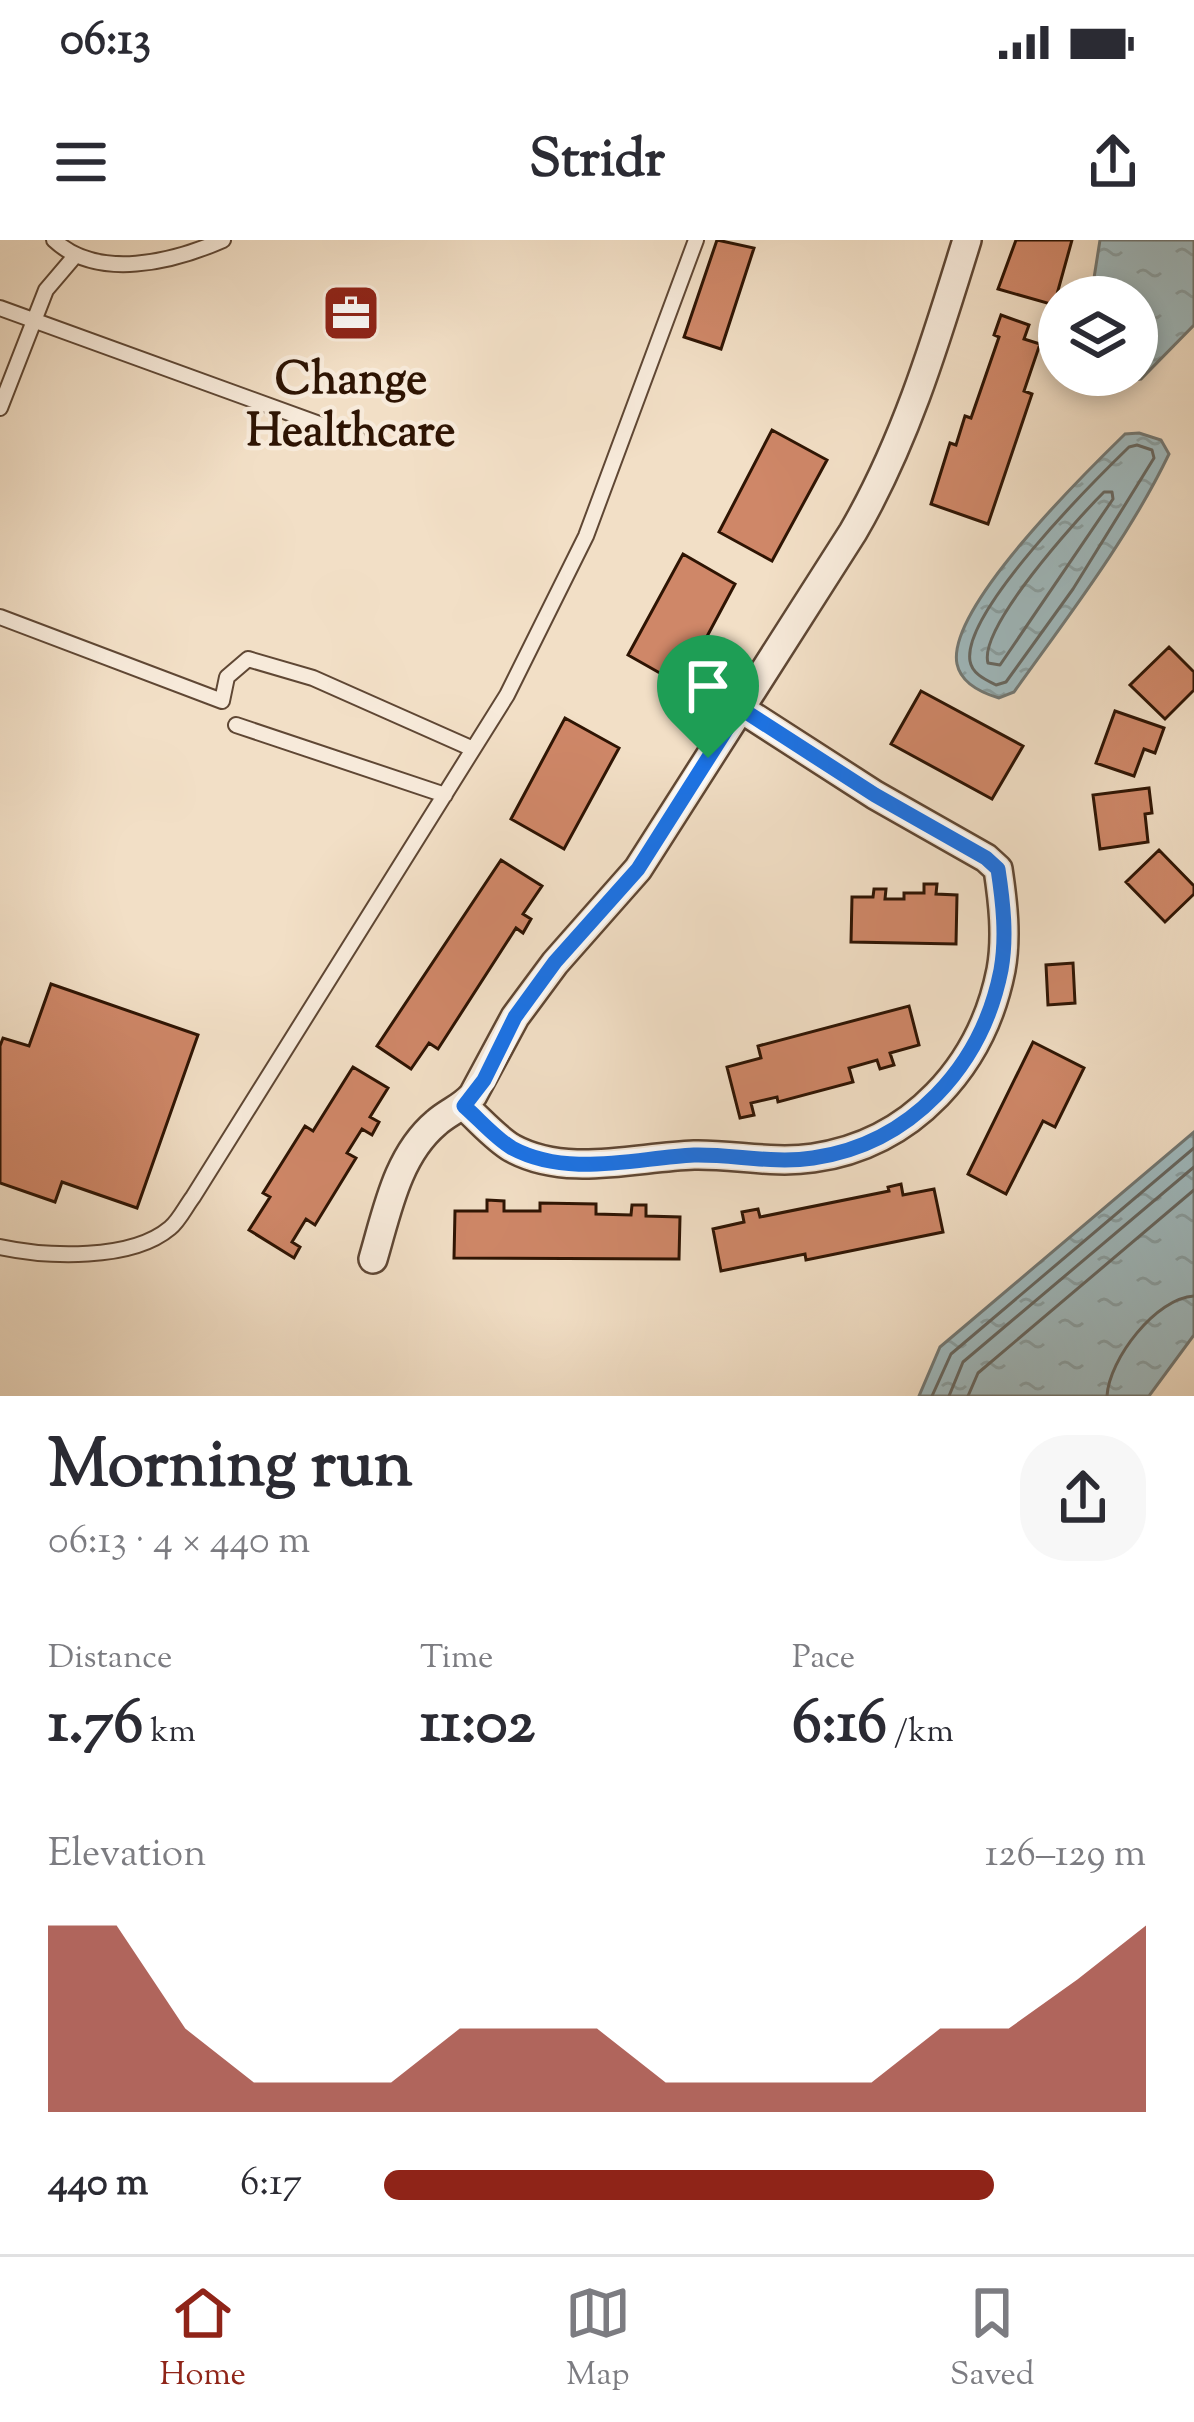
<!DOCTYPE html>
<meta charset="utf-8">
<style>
:root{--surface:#fff;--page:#f7f7f7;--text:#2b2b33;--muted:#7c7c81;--line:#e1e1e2;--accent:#8f2418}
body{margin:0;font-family:"Sorts Mill Goudy",serif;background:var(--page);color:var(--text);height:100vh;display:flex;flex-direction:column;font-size:45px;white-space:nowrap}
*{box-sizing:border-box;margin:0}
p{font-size:39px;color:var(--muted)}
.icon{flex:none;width:66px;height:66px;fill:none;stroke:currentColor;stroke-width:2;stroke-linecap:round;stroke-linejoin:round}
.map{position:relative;height:1156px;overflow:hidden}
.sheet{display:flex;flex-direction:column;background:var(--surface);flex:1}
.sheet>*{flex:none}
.fabs{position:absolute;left:1038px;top:36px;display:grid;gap:24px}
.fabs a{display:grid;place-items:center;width:120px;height:120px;border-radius:50%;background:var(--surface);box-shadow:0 6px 18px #0003;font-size:60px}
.pin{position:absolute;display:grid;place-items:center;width:102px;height:102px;color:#fff;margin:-123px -51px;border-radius:50% 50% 50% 0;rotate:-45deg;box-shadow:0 0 12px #0007}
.pin .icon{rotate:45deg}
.round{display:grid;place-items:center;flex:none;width:126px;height:126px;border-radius:48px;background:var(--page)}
.overview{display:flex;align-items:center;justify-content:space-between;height:204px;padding:0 48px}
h1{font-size:66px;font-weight:800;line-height:90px}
.figures{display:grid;grid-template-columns:repeat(3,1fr);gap:18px;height:204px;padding:12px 48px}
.figures div{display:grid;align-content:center}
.figures b{font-size:60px;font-weight:800}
.figures small{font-size:33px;font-weight:400}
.figures p{font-size:33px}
.chart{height:336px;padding:24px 48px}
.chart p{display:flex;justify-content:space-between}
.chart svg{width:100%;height:216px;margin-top:12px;fill:var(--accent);opacity:.7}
ul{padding:0 48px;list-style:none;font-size:39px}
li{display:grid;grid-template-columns:192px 144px 1fr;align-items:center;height:90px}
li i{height:30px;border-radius:15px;background:var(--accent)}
.status{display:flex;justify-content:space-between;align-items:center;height:84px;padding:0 60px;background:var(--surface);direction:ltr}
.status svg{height:33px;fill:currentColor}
header{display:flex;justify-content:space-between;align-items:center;height:156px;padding:0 48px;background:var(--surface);font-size:54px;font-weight:800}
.menu{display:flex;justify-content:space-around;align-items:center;height:168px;border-top:3px solid var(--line);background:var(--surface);font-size:33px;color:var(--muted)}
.menu a{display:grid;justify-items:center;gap:6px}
.menu .on{color:var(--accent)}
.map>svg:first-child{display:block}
.water{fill:url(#water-ripples);stroke:#727874;stroke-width:3}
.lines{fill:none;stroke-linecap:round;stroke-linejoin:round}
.shore{stroke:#666761;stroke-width:3}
.building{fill:#cf8768;stroke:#2e1403;stroke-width:3}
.lane-casing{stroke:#5f4734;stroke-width:18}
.street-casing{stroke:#5f4734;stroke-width:32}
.lane{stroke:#f7eada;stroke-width:14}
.street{stroke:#f7eada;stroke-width:27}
.route-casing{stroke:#fff;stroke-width:24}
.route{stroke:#1a73e8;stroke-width:15}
.labels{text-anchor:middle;stroke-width:9;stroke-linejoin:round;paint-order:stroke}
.poi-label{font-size:45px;font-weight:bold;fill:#2e1403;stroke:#f7eada}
</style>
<div class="status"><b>06:13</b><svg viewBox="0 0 49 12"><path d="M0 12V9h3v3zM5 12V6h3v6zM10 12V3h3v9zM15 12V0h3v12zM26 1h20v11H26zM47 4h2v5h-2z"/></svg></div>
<header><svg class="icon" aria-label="menu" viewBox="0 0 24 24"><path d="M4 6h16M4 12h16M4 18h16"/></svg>Stridr<svg class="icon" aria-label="share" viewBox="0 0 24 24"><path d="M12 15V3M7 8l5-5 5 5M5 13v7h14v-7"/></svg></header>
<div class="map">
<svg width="1194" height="1156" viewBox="0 0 1194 1156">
<defs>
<pattern id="water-ripples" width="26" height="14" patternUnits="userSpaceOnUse" patternTransform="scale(3)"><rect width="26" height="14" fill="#9fbabf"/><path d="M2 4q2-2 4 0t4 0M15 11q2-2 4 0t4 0" fill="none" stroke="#899fa2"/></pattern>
</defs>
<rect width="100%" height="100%" fill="#f2dfc6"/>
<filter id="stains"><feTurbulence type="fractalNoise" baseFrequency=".00167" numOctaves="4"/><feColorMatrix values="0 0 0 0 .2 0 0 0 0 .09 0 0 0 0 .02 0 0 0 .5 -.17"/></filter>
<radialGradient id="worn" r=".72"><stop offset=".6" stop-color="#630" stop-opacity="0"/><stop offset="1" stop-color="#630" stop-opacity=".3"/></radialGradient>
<path class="water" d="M1100,0H1194V85L1141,139L1118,142L1111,135H1137V57H1091Z
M1139,193L1161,200L1169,214C1128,299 1069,375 1014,452L999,458C982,453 961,443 957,424C946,369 1086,232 1125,194Z
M1194,892V1095L1149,1156H919L940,1107Z"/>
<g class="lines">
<path class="shore" d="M1137,205L1152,210L1154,218L1073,349L1006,442L996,445C986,440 972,434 970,421C962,372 1094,241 1129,207Z
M1104,252H1112L1113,259L1000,425L988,423C978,388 1077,279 1104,252Z
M932,1156L951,1114L1194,908
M949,1156L963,1122L1194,927
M968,1156L978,1133L1194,950
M1107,1156C1109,1119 1156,1058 1194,1056"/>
</g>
<path class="building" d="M717,0L754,8L721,109L684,97Z
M1016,0H1072L1054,65L998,49Z
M1001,75L1029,85L1024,99L1040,104L1024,151L1032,154L988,284L931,264L950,203L956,205L965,176L971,178L999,97L994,95Z
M772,190L827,220L772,321L719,292Z
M683,314L735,344L681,445L628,415Z
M1169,407L1194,432V450L1165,479L1130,445Z
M921,451L1023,506L992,559L891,504Z
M1115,471L1164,488L1155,513L1144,509L1134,536L1096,523Z
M565,478L619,508L564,609L511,579Z
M1149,548L1152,573L1145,574L1148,602L1100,609L1093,555Z
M1159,610L1194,646V654L1165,682L1126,642Z
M501,620L542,646L523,674L531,679L523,693L516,688L438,809L429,803L411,829L377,806Z
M924,644H937L936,654L957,655L956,704L851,702L852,657H873L874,649H886L885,659H904V653H924Z
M1073,723L1075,763L1048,765L1046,725Z
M51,744L198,795L137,968L62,942L55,962L0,943V806L3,798L29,806Z
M909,766L919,805L890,813L894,825L880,829L877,820L849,828L853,842L778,862L777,857L751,863L754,875L740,878L727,827L761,818L758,806Z
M1033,802L1084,828L1055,887L1043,881L1006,954L968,934Z
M353,827L388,848L370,877L379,882L372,895L362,889L347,913L356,918L315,985L306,979L292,1002L300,1007L294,1018L249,990L270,957L263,953L305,886L313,891Z
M901,944L903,955L934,949L943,992L806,1020L805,1014L721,1031L713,989L744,982L742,972L758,969L760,977L889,951L888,947Z
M487,960L504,961V971H540V963L596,964V974L631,975L632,965H646V976L680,977L679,1019L454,1018L455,971H487Z"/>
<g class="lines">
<defs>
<path id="lane" d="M54,0C98,41 173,22 223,0
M0,68L358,198
M0,168L46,50L75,16
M0,377L222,461L227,437L248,419L313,438L473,509
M236,485L445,555
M0,1007C47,1017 131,1021 170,988C179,981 186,966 193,957L507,455L586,296L696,0"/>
<path id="street" d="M464,866C479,879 495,898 512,908C567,938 635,917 694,915C733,914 773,924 813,918C912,904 982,826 1001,730C1007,697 1003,662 998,629L986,618L875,555L740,468
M373,1019C387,972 397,916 436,883C448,872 462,868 473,855L515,777L555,723L638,629L853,292C906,201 936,100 967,0"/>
</defs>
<use href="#lane" class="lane-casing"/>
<use href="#street" class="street-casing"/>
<use href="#lane" class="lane"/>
<use href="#street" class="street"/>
</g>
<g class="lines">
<defs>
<path id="route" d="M740,468L875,555L986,618L998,629C1003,662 1007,697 1001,730C982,826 911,904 813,918C773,924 733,914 694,915C635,918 568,938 512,908C495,898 479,879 464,866L484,840L515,777L555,722L638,629Z"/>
</defs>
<use href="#route" class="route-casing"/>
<use href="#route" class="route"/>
</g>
<defs>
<symbol id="office-square" viewBox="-11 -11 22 22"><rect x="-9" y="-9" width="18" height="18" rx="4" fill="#8f2418" stroke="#f7eada"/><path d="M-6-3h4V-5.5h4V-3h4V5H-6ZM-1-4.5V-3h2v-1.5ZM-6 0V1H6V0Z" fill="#fff"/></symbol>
</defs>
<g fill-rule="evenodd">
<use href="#office-square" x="318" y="40" width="66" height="66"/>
</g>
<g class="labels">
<g class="poi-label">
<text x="351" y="153">Change<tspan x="351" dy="52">Healthcare</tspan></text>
</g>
</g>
<rect width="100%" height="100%" filter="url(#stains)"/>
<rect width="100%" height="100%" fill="url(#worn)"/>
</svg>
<div class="fabs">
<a><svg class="icon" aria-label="layers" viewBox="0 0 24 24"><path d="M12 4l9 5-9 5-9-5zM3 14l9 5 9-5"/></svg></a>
</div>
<div class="pin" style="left:708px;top:518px;background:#1e9e55"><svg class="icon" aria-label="arrive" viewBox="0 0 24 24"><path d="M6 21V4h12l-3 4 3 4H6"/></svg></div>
</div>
<section class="sheet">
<div class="overview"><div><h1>Morning run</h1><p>06:13 · 4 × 440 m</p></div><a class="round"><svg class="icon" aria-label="share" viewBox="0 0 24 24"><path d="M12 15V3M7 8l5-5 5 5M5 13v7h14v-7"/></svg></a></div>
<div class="figures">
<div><p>Distance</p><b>1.76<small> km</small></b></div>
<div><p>Time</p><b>11:02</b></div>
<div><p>Pace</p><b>6:16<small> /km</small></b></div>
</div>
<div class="chart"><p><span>Elevation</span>126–129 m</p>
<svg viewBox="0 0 160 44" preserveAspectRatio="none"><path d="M0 44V6L10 6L20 27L30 38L40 38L50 38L60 27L70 27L80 27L90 38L100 38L110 38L120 38L130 27L140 27L150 17L160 6V44z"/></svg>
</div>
<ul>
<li><b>440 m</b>6:17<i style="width:80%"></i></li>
</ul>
</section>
<nav class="menu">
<a class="on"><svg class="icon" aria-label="home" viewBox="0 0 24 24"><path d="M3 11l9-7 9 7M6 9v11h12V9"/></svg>Home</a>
<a><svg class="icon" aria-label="map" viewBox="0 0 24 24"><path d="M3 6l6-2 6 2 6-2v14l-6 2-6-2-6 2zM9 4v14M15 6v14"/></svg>Map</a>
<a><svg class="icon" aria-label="saved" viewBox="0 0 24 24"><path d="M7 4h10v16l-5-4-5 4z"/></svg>Saved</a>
</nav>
